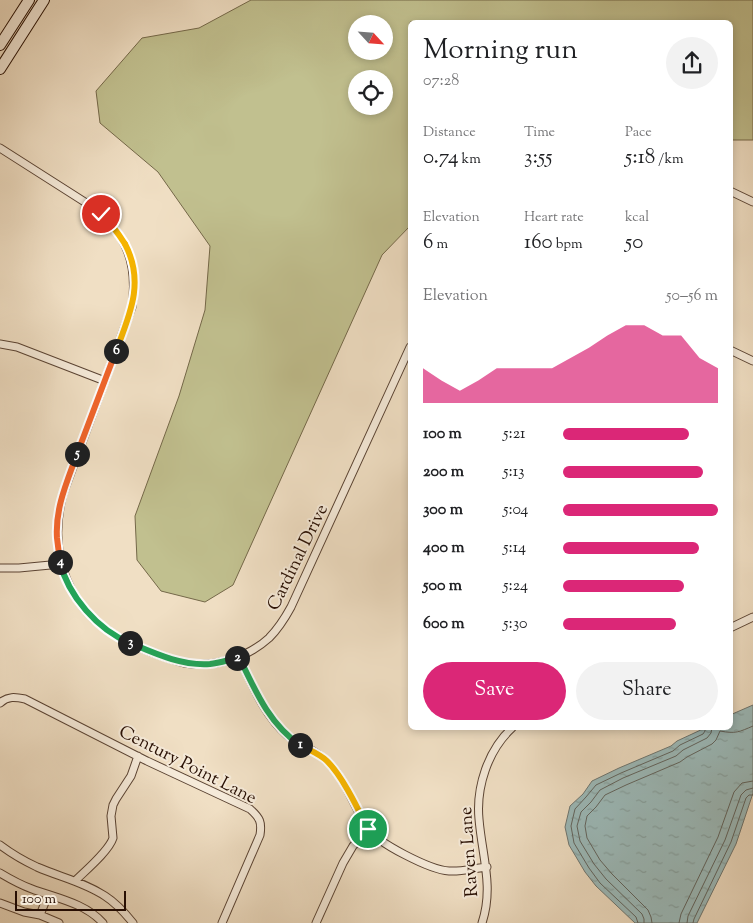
<!DOCTYPE html>
<meta charset="utf-8">
<style>
:root{--surface:#fff;--page:#f2f2f2;--text:#202124;--muted:#757577;--accent:#db2777}
body{margin:0;font-family:"Sorts Mill Goudy",serif;background:var(--page);color:var(--text);height:100vh;display:flex;flex-direction:column;font-size:19px;white-space:nowrap}
*{box-sizing:border-box;margin:0}
p{font-size:16px;color:var(--muted)}
.icon{flex:none;width:28px;height:28px;fill:none;stroke:currentColor;stroke-width:2;stroke-linecap:round;stroke-linejoin:round}
.map{position:relative;flex:1;overflow:hidden}
.side{position:absolute;left:408px;top:20px;width:325px;height:710px;display:flex;flex-direction:column;background:var(--surface);border-radius:8px;box-shadow:0 2px 8px #0003}
.side>*{flex:none}
.needle{width:32px;rotate:116deg}
.buttons{position:absolute;left:348px;top:15px;display:grid;gap:10px}
.buttons a{display:grid;place-items:center;width:45px;height:45px;border-radius:50%;background:var(--surface);box-shadow:0 2px 8px #0003;font-size:25px}
.scale{position:absolute;left:15px;bottom:12px;width:111px;box-sizing:border-box;padding-left:5px;border:2px solid #280f03;border-top:0;font-size:14px;line-height:18px;white-space:nowrap;color:#280f03;-webkit-text-stroke:4px #f5ead9;paint-order:stroke}
.pin{position:absolute;display:grid;place-items:center;width:42px;height:42px;color:#fff;margin:-21px;border:2px solid #fff;border-radius:50%;box-shadow:0 1px 5px #0007}
.km{position:absolute;width:25px;height:25px;margin:-12px;border-radius:50%;background:#222;color:#fff;font-size:14px;line-height:25px;text-align:center}
.round{display:grid;place-items:center;flex:none;width:52px;height:52px;border-radius:26px;background:var(--page)}
.head{display:flex;align-items:center;justify-content:space-between;height:85px;padding:0 15px}
h1{font-size:28px;font-weight:600;line-height:38px}
.figures{display:grid;grid-template-columns:repeat(3,1fr);gap:8px;height:85px;padding:5px 15px}
.figures div{display:grid;align-content:center}
.figures b{font-size:21px;font-weight:600}
.figures small{font-size:14px;font-weight:400}
.figures p{font-size:14px}
.chart{height:140px;padding:10px 15px}
.chart p{display:flex;justify-content:space-between}
.chart svg{width:100%;height:90px;margin-top:5px;fill:var(--accent);opacity:.7}
.action{display:flex;gap:10px;margin-top:auto;padding:10px 15px}
.action a{flex:1;height:58px;border-radius:30px;background:var(--accent);color:#fff;font-size:20px;font-weight:600;line-height:58px;text-align:center}
.action a+a{background:var(--page);color:var(--text)}
ul{padding:0 15px;list-style:none;font-size:16px}
li{display:grid;grid-template-columns:80px 60px 1fr;align-items:center;height:38px}
li i{height:12px;border-radius:6px;background:var(--accent)}
.map>svg:first-child{display:block}
.grass{fill:#c1c08f;stroke:#746849;fill-rule:evenodd}
.water{fill:url(#water-ripples);stroke:#6e7671}
.lines{fill:none;stroke-linecap:round;stroke-linejoin:round}
.shore{stroke:#62655f;stroke-width:1}
.street-casing{stroke:#5a4333;stroke-width:9}
.secondary-casing{stroke:#280f03;stroke-width:12}
.street{stroke:#f5ead9;stroke-width:7}
.secondary{stroke:#f5ead9;stroke-width:10}
.split-1-casing{stroke:#fff;stroke-width:10}
.split-2-casing{stroke:#fff;stroke-width:10}
.split-3-casing{stroke:#fff;stroke-width:10}
.split-4-casing{stroke:#fff;stroke-width:10}
.split-5-casing{stroke:#fff;stroke-width:10}
.split-6-casing{stroke:#fff;stroke-width:10}
.split-7-casing{stroke:#fff;stroke-width:10}
.split-8-casing{stroke:#fff;stroke-width:10}
.split-1{stroke:#f5b400;stroke-width:6}
.split-2{stroke:#22a559;stroke-width:6}
.split-3{stroke:#22a559;stroke-width:6}
.split-4{stroke:#22a559;stroke-width:6}
.split-5{stroke:#f0652b;stroke-width:6}
.split-6{stroke:#f0652b;stroke-width:6}
.split-7{stroke:#f5b400;stroke-width:6}
.split-8{stroke:#f5b400;stroke-width:6}
.labels{text-anchor:middle;stroke-width:4;stroke-linejoin:round;paint-order:stroke}
.street-label{font-size:18px;fill:#280f03;stroke:#f5ead9}
</style>
<div class="map">
<svg width="753" height="923" viewBox="0 0 753 923">
<defs>
<pattern id="water-ripples" width="26" height="14" patternUnits="userSpaceOnUse" patternTransform="scale(1.25)"><rect width="26" height="14" fill="#9cbbbb"/><path d="M2 4q2-2 4 0t4 0M15 11q2-2 4 0t4 0" fill="none" stroke="#86a09f"/></pattern>
</defs>
<rect width="100%" height="100%" fill="#f0dfc4"/>
<filter id="stains"><feTurbulence type="fractalNoise" baseFrequency=".004" numOctaves="4"/><feColorMatrix values="0 0 0 0 .2 0 0 0 0 .09 0 0 0 0 .02 0 0 0 .5 -.17"/></filter>
<radialGradient id="worn" r=".72"><stop offset=".6" stop-color="#630" stop-opacity="0"/><stop offset="1" stop-color="#630" stop-opacity=".3"/></radialGradient>
<path class="grass" d="M251,0H753V140H730V22H410V226L382,255L233,585L205,602L161,591L137,560L135,516L179,396L205,310L210,246L158,172L100,123L96,91L142,38L199,28ZM356,24H384V51H356ZM356,79H384V106H356Z"/>
<path class="water" d="M753,705V793L736,844L697,923H635L596,886L585,872L569,845L565,827L570,806L583,794L592,781L619,768L671,746L677,741L705,728H730V715Z"/>
<g class="lines">
<path class="shore" d="M638,923L636,917L600,883L589,868L574,843L571,826L575,809L586,797L596,785L621,773L673,751L680,745L703,734L705,731V728
M644,923V919L642,914L606,879L594,864L580,841L577,826L581,812L591,802L600,790L623,778L676,756L683,750L707,738L711,733L712,728
M652,923L651,917L648,910L612,874L600,860L587,838L585,826L587,816L596,807L605,795L626,785L680,762L687,757L712,744L716,740L720,731C736,734 739,732 753,726
M679,923L681,914L718,837L734,792L742,783L753,781
M687,923L688,916L725,840L741,795L746,790L753,788
M693,923L694,919L731,842L746,798L749,795H753"/>
<defs>
<path id="street" d="M0,148L91,206C127,234 138,263 132,307L63,494C49,547 63,600 110,632C123,641 137,646 151,652C162,656 173,660 184,663C214,668 247,658 269,638C278,629 285,618 291,607L410,347
M730,191L753,202
M0,344L17,347L105,381
M730,350L753,361
M0,568H19L61,564
M730,628L753,617
M239,657C252,684 264,715 287,735C299,745 316,750 328,762C345,779 354,806 367,827C376,843 431,870 449,871C461,872 475,868 487,867
M0,703C8,696 15,697 25,699L147,761L250,809C260,818 262,822 260,835L222,923
M0,845C12,854 24,861 37,867C60,877 84,882 105,896C116,903 125,913 133,923
M0,873C10,879 21,885 32,889C56,898 85,903 103,923
M75,881C85,871 109,851 113,838L111,816L113,805L116,799L131,776L138,756
M0,903L24,912L40,915L59,923
M40,915L48,895
M316,923L343,863L353,846L368,829
M482,923C494,887 482,856 479,819C476,787 488,750 512,728"/>
<path id="secondary" d="M0,45L29,0
M0,69L44,0"/>
</defs>
<use href="#street" class="street-casing"/>
<use href="#secondary" class="secondary-casing"/>
<use href="#street" class="street"/>
<use href="#secondary" class="secondary"/>
</g>
<g class="lines">
<defs>
<path id="split-1" d="M300,745C309,750 320,754 327,761C343,777 358,809 368,829"/>
<path id="split-2" d="M237,658L239,657C255,690 269,724 300,745"/>
<path id="split-3" d="M130,643C156,654 182,666 210,664C219,663 228,660 237,658"/>
<path id="split-4" d="M60,562C68,596 98,630 130,643"/>
<path id="split-5" d="M60,562C59,554 58,546 57,538C55,508 67,482 77,454"/>
<path id="split-6" d="M77,454L116,351"/>
<path id="split-7" d="M116,351C130,314 145,282 125,244"/>
<path id="split-8" d="M101,214C111,223 118,233 125,244"/>
</defs>
<use href="#split-1" class="split-1-casing"/>
<use href="#split-2" class="split-2-casing"/>
<use href="#split-3" class="split-3-casing"/>
<use href="#split-4" class="split-4-casing"/>
<use href="#split-5" class="split-5-casing"/>
<use href="#split-6" class="split-6-casing"/>
<use href="#split-7" class="split-7-casing"/>
<use href="#split-8" class="split-8-casing"/>
<use href="#split-1" class="split-1"/>
<use href="#split-2" class="split-2"/>
<use href="#split-3" class="split-3"/>
<use href="#split-4" class="split-4"/>
<use href="#split-5" class="split-5"/>
<use href="#split-6" class="split-6"/>
<use href="#split-7" class="split-7"/>
<use href="#split-8" class="split-8"/>
</g>
<g class="labels">
<g class="street-label">
<text transform="translate(297 557) rotate(-64)" y="6">Cardinal Drive</text>
<text transform="translate(188 764) rotate(27)" y="6">Century Point Lane</text>
<text transform="translate(468 852) rotate(-94)" y="6">Raven Lane</text>
</g>
</g>
<rect width="100%" height="100%" filter="url(#stains)"/>
<rect width="100%" height="100%" fill="url(#worn)"/>
</svg>
<div class="buttons">
<a><svg class="needle" viewBox="-14 -14 28 28"><path d="M0-13l5 13h-10z" fill="#e53935"/><path d="M0 13l5-13h-10z" fill="#757577"/></svg></a>
<a><svg class="icon" aria-label="locate" viewBox="0 0 24 24"><circle cx="12" cy="12" r="6"/><path d="M12 2v4M12 18v4M2 12h4M18 12h4"/></svg></a>
</div>
<div class="scale">100 m</div>
<div class="pin" style="left:368px;top:829px;background:#1e9e55"><svg class="icon" aria-label="arrive" viewBox="0 0 24 24"><path d="M6 21V4h12l-3 4 3 4H6"/></svg></div>
<div class="pin" style="left:101px;top:214px;background:#d93025"><svg class="icon" aria-label="check" viewBox="0 0 24 24"><path d="M5 12l5 5 9-10"/></svg></div>
<b class="km" style="left:300px;top:745px">1</b>
<b class="km" style="left:237px;top:658px">2</b>
<b class="km" style="left:130px;top:643px">3</b>
<b class="km" style="left:60px;top:562px">4</b>
<b class="km" style="left:77px;top:454px">5</b>
<b class="km" style="left:116px;top:351px">6</b>
<section class="side">
<div class="head"><div><h1>Morning run</h1><p>07:28</p></div><a class="round"><svg class="icon" aria-label="share" viewBox="0 0 24 24"><path d="M12 15V3M7 8l5-5 5 5M5 13v7h14v-7"/></svg></a></div>
<div class="figures">
<div><p>Distance</p><b>0.74<small> km</small></b></div>
<div><p>Time</p><b>3:55</b></div>
<div><p>Pace</p><b>5:18<small> /km</small></b></div>
</div>
<div class="figures">
<div><p>Elevation</p><b>6<small> m</small></b></div>
<div><p>Heart rate</p><b>160<small> bpm</small></b></div>
<div><p>kcal</p><b>50</b></div>
</div>
<div class="chart"><p><span>Elevation</span>50–56 m</p>
<svg viewBox="0 0 160 44" preserveAspectRatio="none"><path d="M0 44V27L10 33L20 38L30 33L40 27L50 27L60 27L70 27L80 22L90 17L100 11L110 6L120 6L130 11L140 11L150 22L160 27V44z"/></svg>
</div>
<ul>
<li><b>100 m</b>5:21<i style="width:81%"></i></li>
<li><b>200 m</b>5:13<i style="width:90%"></i></li>
<li><b>300 m</b>5:04<i style="width:100%"></i></li>
<li><b>400 m</b>5:14<i style="width:88%"></i></li>
<li><b>500 m</b>5:24<i style="width:78%"></i></li>
<li><b>600 m</b>5:30<i style="width:73%"></i></li>
</ul>
<div class="action"><a>Save</a><a>Share</a></div>
</section>
</div>
